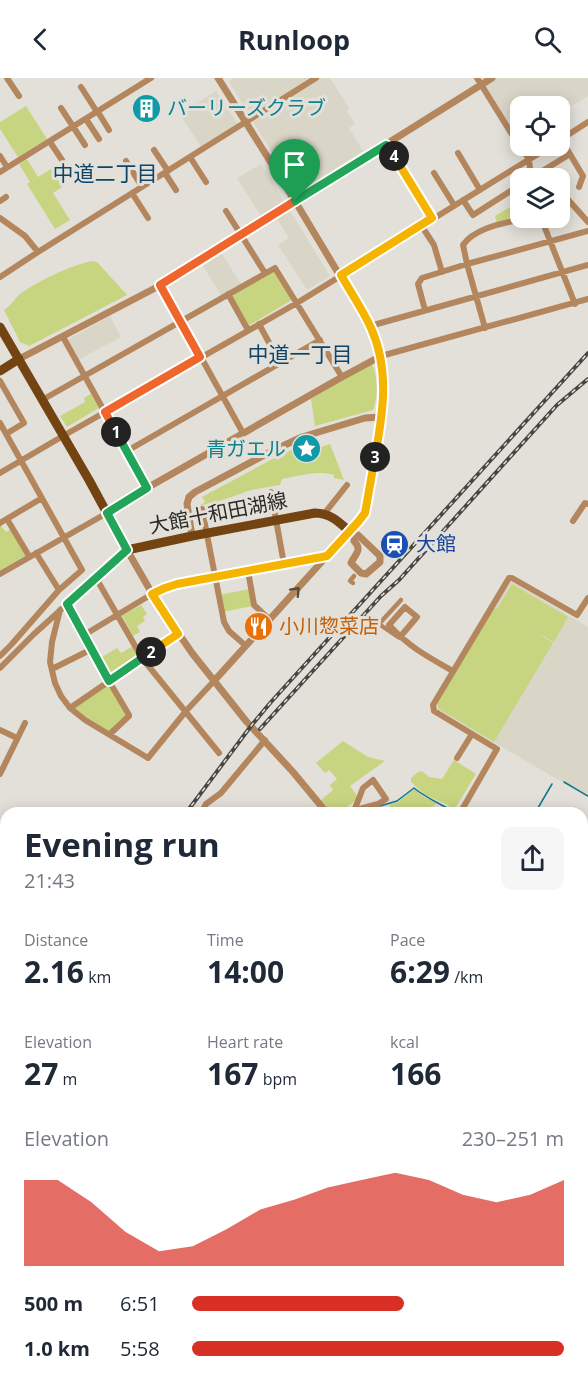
<!DOCTYPE html>
<meta charset="utf-8">
<style>
:root{--surface:#fff;--page:#f6f6f7;--text:#1f2937;--muted:#747a83;--accent:#d93025}
body{margin:0;font-family:"Open Sans","Noto Sans JP",sans-serif;background:var(--page);color:var(--text);height:100vh;display:flex;flex-direction:column;font-size:22px;white-space:nowrap}
*{box-sizing:border-box;margin:0}
p{font-size:20px;color:var(--muted)}
.icon{flex:none;width:33px;height:33px;fill:none;stroke:currentColor;stroke-width:2;stroke-linecap:round;stroke-linejoin:round}
.map{position:relative;flex:1;overflow:hidden}
.side{position:absolute;left:0px;top:729px;width:588px;height:578px;display:flex;flex-direction:column;background:var(--surface);border-radius:18px 18px 0 0;box-shadow:0 3px 15px #0003}
.side>*{flex:none}
.tools{position:absolute;left:510px;top:18px;display:grid;gap:12px}
.tools a{display:grid;place-items:center;width:60px;height:60px;border-radius:12px;background:var(--surface);box-shadow:0 3px 15px #0003;font-size:30px}
.pin{position:absolute;display:grid;place-items:center;width:51px;height:51px;color:#fff;margin:-62px -26px;border-radius:50% 50% 50% 0;rotate:-45deg;box-shadow:0 0 6px #0007}
.pin .icon{rotate:45deg}
.km{position:absolute;width:30px;height:30px;margin:-15px;border-radius:50%;background:#222;color:#fff;font-size:16px;line-height:30px;text-align:center}
.round{display:grid;place-items:center;flex:none;width:63px;height:63px;border-radius:12px;background:var(--page)}
.summary{display:flex;align-items:center;justify-content:space-between;height:102px;padding:0 24px}
h1{font-size:33px;font-weight:700;line-height:45px}
.stats{display:grid;grid-template-columns:repeat(3,1fr);gap:9px;height:102px;padding:6px 24px}
.stats div{display:grid;align-content:center}
.stats b{font-size:30px;font-weight:700}
.stats small{font-size:16px;font-weight:400}
.stats p{font-size:16px}
.chart{height:168px;padding:12px 24px}
.chart p{display:flex;justify-content:space-between}
.chart svg{width:100%;height:108px;margin-top:6px;fill:var(--accent);opacity:.7}
ul{padding:0 24px;list-style:none;font-size:20px}
li{display:grid;grid-template-columns:96px 72px 1fr;align-items:center;height:45px}
li i{height:15px;border-radius:8px;background:var(--accent)}
header{display:flex;justify-content:space-between;align-items:center;height:78px;padding:0 24px;background:var(--surface);font-size:27px;font-weight:700}
.map>svg:first-child{display:block}
.built{fill:#dad6c7}
.green{fill:#c8d580}
.lines{fill:none;stroke-linecap:round;stroke-linejoin:round}
.stream{stroke:#0f778e;stroke-width:1.5}
.pedestrian{stroke:#b4865e;stroke-width:4.5}
.minor{stroke:#b4865e;stroke-width:6}
.tertiary{stroke:#b4865e;stroke-width:7}
.secondary{stroke:#9b5904;stroke-width:8}
.primary{stroke:#734411;stroke-width:9}
.trunk{stroke:#643a0e;stroke-width:9}
.rail-casing{stroke:#474642;stroke-width:4}
.rail{stroke:#e2e0d8;stroke-width:1.5;stroke-dasharray:4.5;stroke-linecap:butt}
.oneway{stroke:#5a4a3a}
.split-1-casing{stroke:#fff;stroke-width:12}
.split-2-casing{stroke:#fff;stroke-width:12}
.split-3-casing{stroke:#fff;stroke-width:12}
.split-4-casing{stroke:#fff;stroke-width:12}
.split-5-casing{stroke:#fff;stroke-width:12}
.split-1{stroke:#f0652b;stroke-width:8}
.split-2{stroke:#22a559;stroke-width:8}
.split-3{stroke:#f5b400;stroke-width:8}
.split-4{stroke:#f5b400;stroke-width:8}
.split-5{stroke:#22a559;stroke-width:8}
.labels{text-anchor:middle;stroke-width:6;stroke-linejoin:round;paint-order:stroke}
.culture-label{font-size:20px;fill:#0d838f;stroke:#e2e0d8;text-anchor:start}
.street-label{font-size:20px;fill:#2a2926;stroke:#e2e0d8}
.transit-label{font-size:20px;fill:#164399;stroke:#e2e0d8;text-anchor:start}
.food-label{font-size:20px;fill:#c56008;stroke:#e2e0d8;text-anchor:start}
.neighbourhood-label{font-size:21px;fill:#0c4567;stroke:#e2e0d8}
</style>
<header><svg class="icon" aria-label="back" viewBox="0 0 24 24"><path d="M15 5l-7 7 7 7"/></svg>Runloop<svg class="icon" aria-label="search" viewBox="0 0 24 24"><circle cx="10" cy="10" r="6"/><path d="M15 15l6 6"/></svg></header>
<div class="map">
<svg width="588" height="1306" viewBox="0 0 588 1306">
<rect width="100%" height="100%" fill="#e2e0d8"/>
<path class="built" d="M234,0H312L250,38L229,3Z
M319,0H330L350,31L347,33L355,46L349,50L363,73L303,111L294,109L252,42Z
M479,0H588V18L560,35V28H520V58L517,60Z
M216,13L238,46L201,69L180,36Z
M261,86L283,121L282,124L261,138L237,100Z
M288,134L292,136L330,198L307,212L278,167L289,160L277,141Z
M222,176L241,206L221,217L203,188Z
M110,238L121,259L78,282L67,262Z
M510,504H513L588,549V719L438,632L436,626Z
M588,1244V1306H521L520,1301L582,1300V1245Z"/>
<path class="green" d="M26,28L47,61L18,79L0,51V44Z
M27,81L38,99L51,91L62,109L53,115L70,142L55,151L27,106L30,104L19,86Z
M520,123V139L497,146L495,138Z
M93,183L97,184L127,217L29,268L20,264L4,232C11,228 14,221 20,216C36,204 73,186 93,183Z
M274,193L291,220L290,223L248,248L231,219L232,217Z
M372,286C378,298 378,320 373,332L315,348L311,321L368,287Z
M91,316L99,330L67,349L60,338L85,324L84,320Z
M315,362L318,370L330,366L344,402L334,400V397C317,392 300,398 282,401L280,407L251,412L226,421L199,428L205,424L202,419L284,375Z
M0,448H1L6,454L11,451L25,475V478L0,492Z
M512,506L568,539L554,564L532,552L553,565L494,664L439,631L437,625L494,530L497,531Z
M250,511L253,528L222,534L219,517Z
M141,527L147,536L143,539L145,543L137,548L140,554L133,558L123,539V537Z
M133,568L139,578V581L112,598H110L100,580L117,570L121,575Z
M108,605L128,636L109,654L88,642L73,629Z
M343,663L368,679L385,683L350,708L358,719C353,726 340,734 332,735L321,722L333,712L330,707L337,701L329,692L325,695L316,685Z
M454,682L476,696L454,732L446,726L425,717L411,704V700L418,694L422,693L429,699L442,701Z
M414,711L424,719L437,725L424,735H393L394,734L389,727L398,724Z
M206,1300L245,1301L246,1306H200L198,1302Z
M280,1301H383L384,1306H281Z"/>
<g class="lines">
<path class="stream" d="M564,704L588,718
M380,728L397,723L414,710C426,720 441,726 454,734
M535,735L552,706
M0,987L6,984"/>
<path class="pedestrian" d="M353,505L350,503L354,498
M398,559L379,546L401,522"/>
<path class="minor" d="M7,0L19,18
M477,0L516,63L529,81L531,100
M81,9L97,34
M61,30L85,67
M98,34L109,52
M86,41L99,61
M561,61L583,98L579,109
M560,62L588,44
M50,64L62,82
M386,67L432,140
M154,72L168,93
M458,75L480,112
M0,78L7,89
M190,79L206,104
M126,83L142,109
M0,94L151,0
M165,95L176,112
M434,95L454,127
M531,100L570,76
M132,115L148,140
M560,120L564,117L588,144
M463,122L473,137L520,107
M0,123L6,119
M226,133L265,195
M0,140L25,158L38,174
M541,140L575,226
M421,147L434,167L442,194
M0,199L38,174L316,0
M161,207L243,355
M228,216L248,252
M425,232L418,206L422,200L467,186L463,167C475,149 506,145 527,140
M259,246L280,285
M370,248L588,187
M485,250L467,186L588,153
M63,259L147,410
M381,278L588,221
M0,303L24,345L6,356
M42,322L275,190L342,299
M0,345L82,492L59,512L11,567L0,578
M127,373L320,262
M0,395L63,358L297,225L551,68
M271,414L284,486
M202,431L224,544L229,553L246,568
M324,436L347,407
M7,441L29,478
M573,443L585,425L588,426
M0,445L42,420
M36,475L59,512
M248,493L254,527L270,542
M0,496L107,435
M96,500L142,580L219,675
M67,526L109,603L129,637V638L110,656
M60,532L52,564L50,584L55,605L61,618L70,630L85,642L148,680L186,633L214,603
M84,557L152,516L169,508L327,478
M400,559L417,539L405,529L389,547C409,569 428,579 453,593
M0,590L34,556L127,472
M52,591L92,571
M70,630L178,556
M0,652L17,660
M457,680L472,656
M0,696L25,645
M201,735L206,726L221,715L265,662
M345,735L378,726L386,721L373,702L363,710L354,733
M460,735L497,671L434,633L433,627L509,500H512L577,537L588,520
M0,811L6,814
M582,880L588,878
M0,886L6,873
M0,899L6,902
M0,929L6,932
M0,953L6,956
M582,996L588,995
M582,1023L588,1027
M582,1071L588,1075
M0,1099L6,1093
M582,1115L588,1114
M582,1243L588,1242
M192,1300L195,1306
M23,1306L28,1300"/>
<path class="tertiary" d="M19,281L161,207L492,0
M107,435L147,410L342,299L381,278
M350,454L354,458L358,457L380,478V484L366,496L361,495L351,485C355,476 363,472 354,463V458
M192,458L187,426L189,419L195,414L272,373L302,359L365,340L381,339
M127,472L157,524L192,575L246,643L293,694L327,735
M214,603L363,438L367,427L383,330L384,308L383,287L378,267L370,248L295,123L218,0
M582,957L588,961"/>
<path class="secondary" d="M582,1196L588,1193"/>
<path class="primary" d="M0,249L89,402L127,472L192,458L315,435C330,435 339,444 350,454
M0,293L19,281"/>
<path class="trunk" d="M0,764L6,773
M582,1201L588,1215"/>
<defs>
<path id="rail" d="M260,651L381,518L399,502L557,327L588,301
M186,735L251,648L271,624L588,275
M178,1300L182,1306"/>
</defs>
<use href="#rail" class="rail-casing"/>
<use href="#rail" class="rail"/>
</g>
<defs><path id="oneway-chevron" d="M-2-3.5L2.5 0L-2 3.5" fill="none" stroke-width="1.6" stroke-linecap="round" stroke-linejoin="round" transform="scale(1.5)"/></defs>
<use class="oneway" href="#oneway-chevron" transform="translate(296 513) rotate(-47)"/>
<g class="lines">
<defs>
<path id="split-1" d="M116,354L105,334L200,279L160,207L295,123"/>
<path id="split-2" d="M116,354L147,410L107,435L127,472L67,526L109,603L151,574"/>
<path id="split-3" d="M151,574L178,556L152,516L165,510L177,506L327,478L358,444L365,435L375,379"/>
<path id="split-4" d="M375,379C383,335 390,292 371,250C363,232 351,215 341,197L432,140L394,78"/>
<path id="split-5" d="M295,123L386,67L394,78"/>
</defs>
<use href="#split-1" class="split-1-casing"/>
<use href="#split-2" class="split-2-casing"/>
<use href="#split-3" class="split-3-casing"/>
<use href="#split-4" class="split-4-casing"/>
<use href="#split-5" class="split-5-casing"/>
<use href="#split-1" class="split-1"/>
<use href="#split-2" class="split-2"/>
<use href="#split-3" class="split-3"/>
<use href="#split-4" class="split-4"/>
<use href="#split-5" class="split-5"/>
</g>
<defs>
<symbol id="building-disc" viewBox="-11 -11 22 22"><circle r="9.5" fill="#0f9aa8" stroke="#e2e0d8"/><path d="M-4-6H4V6H1V3H-1V6H-4ZM-2.5-4.3h1.7v1.8h-1.7ZM.8-4.3h1.7v1.8H.8ZM-2.5-1h1.7V.8h-1.7ZM.8-1h1.7V.8H.8Z" fill="#fff"/></symbol>
<symbol id="sight-disc" viewBox="-11 -11 22 22"><circle r="9.5" fill="#0f9aa8" stroke="#e2e0d8"/><path d="M0-6L1.8-2.2L6-1.7L2.9 1.2L3.7 5.4L0 3.3L-3.7 5.4L-2.9 1.2L-6-1.7L-1.8-2.2Z" fill="#fff"/></symbol>
<symbol id="station-disc" viewBox="-11 -11 22 22"><circle r="9.5" fill="#1a4fb4" stroke="#e2e0d8"/><path d="M-3-6H3Q5-6 5-4V2Q5 4 3 4L4.5 6H3L1.5 4h-3L-3 6H-4.5L-3 4Q-5 4-5 2V-4Q-5-6-3-6ZM-3.5-4v3h7v-3ZM-3.5 1v1.5H-2V1ZM2 1v1.5H3.5V1Z" fill="#fff"/></symbol>
<symbol id="restaurant-disc" viewBox="-11 -11 22 22"><circle r="9.5" fill="#e8710a" stroke="#e2e0d8"/><path d="M-5-6h1v4h1v-4h1v4h1v-4h1v5L-1.5 .5V6h-2V.5L-5-1ZM5-6V6H3V1.5H1.5Q1.5-4 5-6Z" fill="#fff"/></symbol>
</defs>
<g fill-rule="evenodd">
<use href="#building-disc" x="130" y="14" width="33" height="33"/>
<use href="#sight-disc" x="290" y="354" width="33" height="33"/>
<use href="#station-disc" x="378" y="450" width="33" height="33"/>
<use href="#restaurant-disc" x="242" y="532" width="33" height="33"/>
</g>
<g class="labels">
<g class="culture-label">
<text x="167" y="37">バーリーズクラブ</text>
<text x="286" y="378" text-anchor="end">青ガエル</text>
</g>
<g class="street-label">
<text transform="translate(218 435) rotate(-11)" y="7">大館十和田湖線</text>
</g>
<g class="transit-label">
<text x="416" y="473">大館</text>
</g>
<g class="food-label">
<text x="279" y="555">小川惣菜店</text>
</g>
<g class="neighbourhood-label">
<text x="105" y="103">中道二丁目</text>
<text x="300" y="284">中道一丁目</text>
</g>
</g>
</svg>
<div class="tools">
<a><svg class="icon" aria-label="locate" viewBox="0 0 24 24"><circle cx="12" cy="12" r="6"/><path d="M12 2v4M12 18v4M2 12h4M18 12h4"/></svg></a>
<a><svg class="icon" aria-label="layers" viewBox="0 0 24 24"><path d="M12 4l9 5-9 5-9-5zM3 14l9 5 9-5"/></svg></a>
</div>
<div class="pin" style="left:295px;top:123px;background:#1e9e55"><svg class="icon" aria-label="arrive" viewBox="0 0 24 24"><path d="M6 21V4h12l-3 4 3 4H6"/></svg></div>
<b class="km" style="left:116px;top:354px">1</b>
<b class="km" style="left:151px;top:574px">2</b>
<b class="km" style="left:375px;top:379px">3</b>
<b class="km" style="left:394px;top:78px">4</b>
<section class="side">
<div class="summary"><div><h1>Evening run</h1><p>21:43</p></div><a class="round"><svg class="icon" aria-label="share" viewBox="0 0 24 24"><path d="M12 15V3M7 8l5-5 5 5M5 13v7h14v-7"/></svg></a></div>
<div class="stats">
<div><p>Distance</p><b>2.16<small> km</small></b></div>
<div><p>Time</p><b>14:00</b></div>
<div><p>Pace</p><b>6:29<small> /km</small></b></div>
</div>
<div class="stats">
<div><p>Elevation</p><b>27<small> m</small></b></div>
<div><p>Heart rate</p><b>167<small> bpm</small></b></div>
<div><p>kcal</p><b>166</b></div>
</div>
<div class="chart"><p><span>Elevation</span>230–251 m</p>
<svg viewBox="0 0 160 44" preserveAspectRatio="none"><path d="M0 44V9L10 9L20 18L30 30L40 38L50 36L60 29L70 21L80 17L90 12L100 9L110 6L120 9L130 15L140 18L150 15L160 9V44z"/></svg>
</div>
<ul>
<li><b>500 m</b>6:51<i style="width:57%"></i></li>
<li><b>1.0 km</b>5:58<i style="width:100%"></i></li>
</ul>
</section>
</div>
